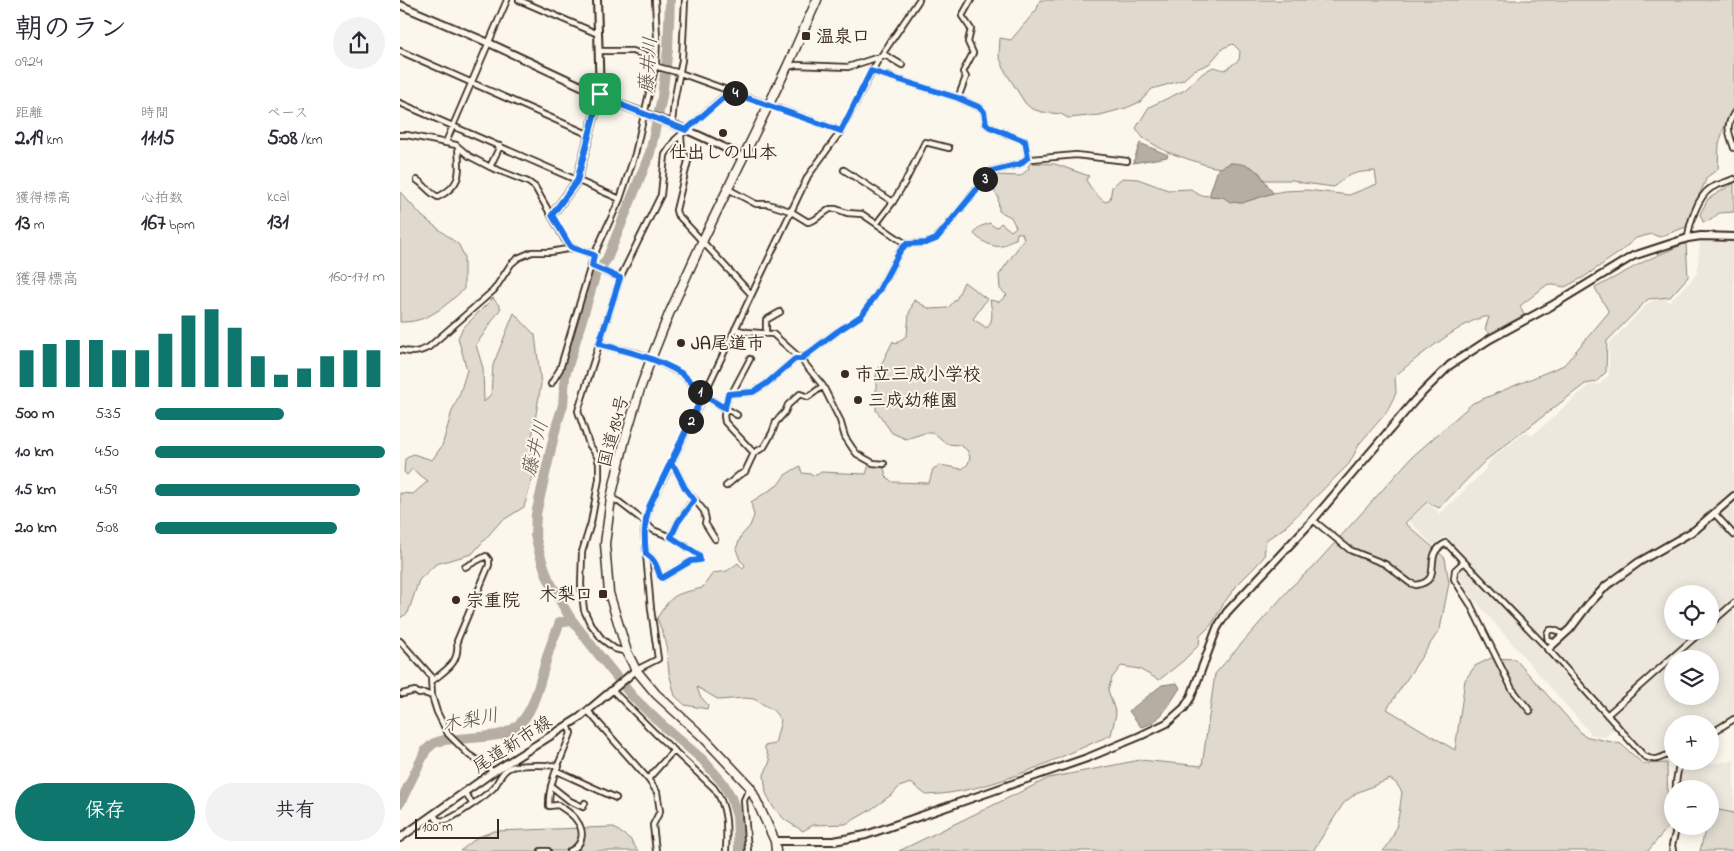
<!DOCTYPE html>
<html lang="ja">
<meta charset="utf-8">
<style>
:root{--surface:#fff;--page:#f2f2f3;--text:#2b2b33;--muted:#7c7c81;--accent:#0f766e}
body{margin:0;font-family:"Indie Flower","Klee One",sans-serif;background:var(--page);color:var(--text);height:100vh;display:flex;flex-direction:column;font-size:19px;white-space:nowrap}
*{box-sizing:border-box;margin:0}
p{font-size:16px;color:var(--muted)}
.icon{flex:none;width:28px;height:28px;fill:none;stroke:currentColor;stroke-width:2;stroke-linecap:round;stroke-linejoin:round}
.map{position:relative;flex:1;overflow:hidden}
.drawer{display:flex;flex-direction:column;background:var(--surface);width:400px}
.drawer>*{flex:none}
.controls{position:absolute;left:1264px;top:585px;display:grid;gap:10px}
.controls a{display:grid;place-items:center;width:55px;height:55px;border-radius:50%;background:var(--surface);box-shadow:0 2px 12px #0003;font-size:25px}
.scale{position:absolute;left:15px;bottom:12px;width:84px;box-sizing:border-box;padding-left:5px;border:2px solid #3b2a1e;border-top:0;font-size:14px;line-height:18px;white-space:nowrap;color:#3b2a1e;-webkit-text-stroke:4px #fbf7ec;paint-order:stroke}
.pin{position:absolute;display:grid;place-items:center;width:42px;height:42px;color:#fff;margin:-21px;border-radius:10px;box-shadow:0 2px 8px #0006}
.km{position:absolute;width:25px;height:25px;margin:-12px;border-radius:50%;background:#222;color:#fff;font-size:14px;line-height:25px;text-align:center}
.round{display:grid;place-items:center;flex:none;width:52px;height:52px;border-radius:26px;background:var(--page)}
.head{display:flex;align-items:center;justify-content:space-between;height:85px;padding:0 15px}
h1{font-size:28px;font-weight:700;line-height:38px}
.figures{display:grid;grid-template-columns:repeat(3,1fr);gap:8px;height:85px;padding:5px 15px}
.figures div{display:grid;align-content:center}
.figures b{font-size:21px;font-weight:700}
.figures small{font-size:14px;font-weight:400}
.figures p{font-size:14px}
.chart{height:140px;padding:10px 15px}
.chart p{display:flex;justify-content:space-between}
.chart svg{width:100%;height:90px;margin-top:5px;stroke:var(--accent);stroke-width:6}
.primary-button{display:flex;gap:10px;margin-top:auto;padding:10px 15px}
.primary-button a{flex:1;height:58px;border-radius:30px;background:var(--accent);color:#fff;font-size:20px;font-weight:700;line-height:58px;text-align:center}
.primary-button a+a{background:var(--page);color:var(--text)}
ul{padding:0 15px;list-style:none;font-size:16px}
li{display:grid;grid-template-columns:80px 60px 1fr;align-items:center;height:38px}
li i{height:12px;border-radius:6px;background:var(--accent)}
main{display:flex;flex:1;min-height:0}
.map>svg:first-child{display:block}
.built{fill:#ede8dd;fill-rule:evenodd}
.green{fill:#dfd9ce;stroke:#8d8276}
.water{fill:#b6aea2;stroke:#85796d}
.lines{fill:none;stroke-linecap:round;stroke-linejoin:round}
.river{stroke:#b6aea2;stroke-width:10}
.street-casing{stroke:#3b2a1e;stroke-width:8}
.secondary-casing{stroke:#3b2a1e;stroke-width:10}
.highway-casing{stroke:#3b2a1e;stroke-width:11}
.street{stroke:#fbf7ec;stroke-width:4.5}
.secondary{stroke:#fbf7ec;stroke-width:6}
.highway{stroke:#fbf7ec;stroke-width:8}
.route-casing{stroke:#fff;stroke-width:10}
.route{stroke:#1a73e8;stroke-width:6}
.poi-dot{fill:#3b2a1e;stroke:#fbf7ec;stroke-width:2}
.labels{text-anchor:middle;stroke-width:4;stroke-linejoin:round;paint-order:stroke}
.poi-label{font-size:18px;font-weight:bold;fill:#3b2a1e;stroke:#fbf7ec;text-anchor:start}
.street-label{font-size:18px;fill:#3b2a1e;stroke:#fbf7ec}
.water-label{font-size:19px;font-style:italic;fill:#605246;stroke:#fbf7ec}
</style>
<main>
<section class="drawer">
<div class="head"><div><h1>朝のラン</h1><p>09:24</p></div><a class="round"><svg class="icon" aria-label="share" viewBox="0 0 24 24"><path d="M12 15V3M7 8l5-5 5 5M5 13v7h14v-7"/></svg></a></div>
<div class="figures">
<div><p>距離</p><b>2.19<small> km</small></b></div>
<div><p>時間</p><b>11:15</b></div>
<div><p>ペース</p><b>5:08<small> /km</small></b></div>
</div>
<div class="figures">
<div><p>獲得標高</p><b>13<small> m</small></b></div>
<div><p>心拍数</p><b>167<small> bpm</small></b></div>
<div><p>kcal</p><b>131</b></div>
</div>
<div class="chart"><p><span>獲得標高</span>160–171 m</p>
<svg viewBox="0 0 160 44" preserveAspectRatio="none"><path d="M5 44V26M15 44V23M25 44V21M35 44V21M45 44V26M55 44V26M65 44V18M75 44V9M85 44V6M95 44V15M105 44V29M115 44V38M125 44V35M135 44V29M145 44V26M155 44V26"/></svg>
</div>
<ul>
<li><b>500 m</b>5:35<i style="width:56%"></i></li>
<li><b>1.0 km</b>4:50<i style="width:100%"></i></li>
<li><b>1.5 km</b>4:59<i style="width:89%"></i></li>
<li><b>2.0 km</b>5:08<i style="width:79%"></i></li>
</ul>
<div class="primary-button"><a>保存</a><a>共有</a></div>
</section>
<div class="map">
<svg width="1334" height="851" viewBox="0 0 1334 851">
<rect width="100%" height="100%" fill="#fbf7ec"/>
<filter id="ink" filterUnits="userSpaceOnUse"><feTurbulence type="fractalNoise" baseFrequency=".02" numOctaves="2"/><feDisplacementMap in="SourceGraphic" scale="10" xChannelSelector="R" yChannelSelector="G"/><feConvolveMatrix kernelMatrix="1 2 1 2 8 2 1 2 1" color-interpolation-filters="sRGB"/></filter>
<g filter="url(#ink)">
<path class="built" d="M1320,239L1334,241V720L1310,736V724H1272V755L1253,762L1243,758L1216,728L1205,737L1192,735L1069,594L1055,568L1064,559L1044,537L1033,546L1009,520L1027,504L1031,505L1040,514L1083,472L1093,457L1126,432L1132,436L1189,385L1200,384L1209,375V344L1247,304L1255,299L1265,297L1269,302L1290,282L1297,273L1300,240ZM1272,594H1310V631H1272ZM1272,659H1310V696H1272Z
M1334,757V813L1314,809L1310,806V789H1278V774L1288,766L1333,761Z"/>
<path class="green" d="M640,0H1334V106L1325,125L1319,144L1318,169L1307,177L1286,227L1259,237L1252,234L1236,238L1220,252L1184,277L1165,287L1148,284L1120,306L1124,315L1090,334L1085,329L1089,317C1072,313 1010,363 995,376L996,393L986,413L960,443L949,464L884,528L866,540L864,557L854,568L838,584L824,603L812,624L800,636L799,645L783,661L759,680L739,669L721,666L712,678L708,690L716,714L711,735C653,760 590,793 526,795L511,783L499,787L494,793L469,811L446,824L413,825L403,831L385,820L373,807L366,793L364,775L370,761L364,746L375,744L381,720L373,710L354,699L344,698L319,700L297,687L300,696L308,705L307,709L285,705L275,696L269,673L266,642L257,618C273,593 274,595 302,588L313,573L327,571L338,563L343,569L345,565L340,560L336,549L341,536L350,526L354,516L351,502L378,485L385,475L400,466L402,473L417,475L421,472L466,474L469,465L484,468L486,476L492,482L529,483L533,469L540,465L562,469L568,464L570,457L567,450L560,445L547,444L534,433H525L506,439L492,433L476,410V375L493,341L496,344L507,335L509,314L514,300L530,309L548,308L557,298L564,282L587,299L573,319L587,328C594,320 592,311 590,300L599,302L607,295L600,289L599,275L624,239L622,233H617L616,239C610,240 610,242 605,245C595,250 581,241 574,234L579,227L590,223L593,226L597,227L601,223L611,231L616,227L611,217L599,211L598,196L591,188L595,175L620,176L629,169L628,166L631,163L655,164L689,176L686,180C691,189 697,196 705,202L710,199L712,187L722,178L738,179L768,190L791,189L799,195L823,197L831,202L841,203L873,193L884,191L907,190L949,195L977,184L975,171C957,172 948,173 934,187L903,183L893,180H864L859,172L831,163L821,168L809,166L767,152L743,138L736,128L749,107L785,90L803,73L813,67L825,70L839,60L840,51L833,44L823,48L809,64L794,70L783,80L752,89L740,102L726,108L700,115L668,118L661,114L642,112L632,109L625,103L605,71L599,56L600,38L611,40L637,9Z
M1334,183V212L1319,213L1311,220L1303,222L1300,214L1308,199Z
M0,192L23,217L59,245L64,256V289C45,306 28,323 0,322Z
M1286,243L1288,277L1270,297L1248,299L1207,341L1206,372L1196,382L1185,384L1086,460L1039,508L1027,502L1005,523L1045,558L1049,583L1040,629L987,709L1055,750L1065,680L1075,666L1091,658L1115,659L1184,736L1221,744L1243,764L1267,763L1268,827L1248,851H983C998,835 999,813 1002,792L996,783L990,779L956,793L943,804L913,851H499L649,778L740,760L802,766L815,674L891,587L914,566L1012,457L1073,403L1164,365L1209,312L1195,288L1247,260Z
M93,298L101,308L76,345L83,368L84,402L91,394L93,365L114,313L135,335L141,384L132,438L136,466L124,507L100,522L72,554L36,564L19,580L8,613L0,618V493L13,494L28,481L12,469L7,475L4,472L5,459L13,454L32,460L42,446L52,411L60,393L67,370L58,338L63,328Z
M1310,806L1314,809L1334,813V851H1300L1306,826H1310Z
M213,827L230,839L238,851H60L78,837L94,831Z"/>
<path class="water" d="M740,143L768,155L767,157L733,163Z
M831,163C857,164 859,173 873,193L842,203L830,202L823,197L809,196L818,169Z
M777,683L780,688C769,704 761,723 741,727L729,711L762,685Z"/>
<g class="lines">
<path class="river" d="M270,0L268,49L262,97L250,153L207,259L196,273L165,376L163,405L156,427L136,514L135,535L140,555L148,578L162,604L171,619L199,655L232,696L261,724L303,760L323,783L331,797L337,816L339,851
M0,803L26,750L34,743L44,740C60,738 92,738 105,733C135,722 139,681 148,654C151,643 156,633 160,622H165L171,619"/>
<defs>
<path id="street" d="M119,0L198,34
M0,51L190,135
M199,51H233L250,57L258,67L280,73L441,131
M387,67L396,65L448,67L485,55L502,65
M471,71L558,98L581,108L584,112L586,124L590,127L625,141L628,157L632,159L676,155L727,161
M558,98L566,77L563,72L573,53L568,42L571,29L562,16L571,0
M0,103L220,199
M1334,113C1325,128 1329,132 1334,148
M272,124L274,102L282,60L285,0
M0,135H7L56,145L69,156L90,167L128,182L135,187L165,240L173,248
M281,136L282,149L288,161L276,210L277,214L351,294
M46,142L107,0
M90,167L100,146
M444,170L493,202
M17,180C25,185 29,193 38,197C64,184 59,170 58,147
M328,189L356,204H368L390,211L408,222L414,220L430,209H436L447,213L462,214L506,244
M477,223L493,202L505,182L525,142L549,148
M1288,238C1289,224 1298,196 1311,188C1318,184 1327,182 1334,179
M191,266L220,278
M335,329L347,332L373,334L401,359L423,386L440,420L445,437L453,449L457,454L473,463L484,464
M366,334V320L380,312
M199,344L239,354L257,361L282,374L303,395L337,415
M0,350C12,353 18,353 29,347L94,290L111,264L118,258L132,252H150L173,248L194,255
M151,384L160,369L194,255L220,199L235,154L256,63L257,38L255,0
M332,393L350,359
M354,453L325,422L324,416L328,394L353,392L366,384L395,359H401L438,331L461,316L478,292L500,251L506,244L526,243L536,239L592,171L620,164L628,157
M271,464L275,468L285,488L304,511L306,520L305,523L315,539
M326,486L339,475L345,472L354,453L364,447L372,433L376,422L385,412L388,405L400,394L408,397L423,386
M211,498L219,502L245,522L253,530L271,537L299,555V560L291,561L262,578L260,576C257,567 255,559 246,554
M1315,514L1334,535
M913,520L950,550L985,564L1010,583L1016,585C1046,580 1020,555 1046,543L1148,649L1244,756C1257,763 1260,757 1272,753
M271,537L278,522L293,500
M1064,562L1055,570L1054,579L1070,604L1112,689L1130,711
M1310,624L1334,603
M0,641L31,676L32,696L37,712L48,734L69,755L88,767L93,772
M1155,643L1148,640C1144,625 1157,629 1163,636
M227,652L215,649L202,639L190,623L184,610L181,585L182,552L191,523L199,479V464L197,456L189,444L178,411L220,278L261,195L265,155L275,140L330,91
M236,670L258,659L251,609L244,532L249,507L271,464L408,176L441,131L477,62L519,0
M32,681C47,669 60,663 57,641L89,565V560L86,556L65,567
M213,691L255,733L314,788C328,807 327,828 326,851
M2,694L15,691L19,694L24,693L32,696
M188,711L248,779
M1207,715L1302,631
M168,725L171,733C163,756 148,781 149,806L158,805C164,809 173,814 177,821C185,832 183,845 170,851
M1310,734L1334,719
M157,771L216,798
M151,786L170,801L183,807L185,803
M1276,789C1275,779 1279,771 1279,761
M64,792L72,803
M34,814L37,820C38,820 44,821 45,820C53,819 90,793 95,786C100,779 101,772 109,768C116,764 149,765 159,766
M141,851H148
M256,851L253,825L260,811L257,792L248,779L274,750
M348,851L344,800L350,787
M1273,851L1272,845L1277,826"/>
<path id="secondary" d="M0,5L89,43L224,106C264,120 306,136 343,158
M152,215L177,181L200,94L197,0
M1148,649L1170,629L1188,605L1206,586L1239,562L1295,530L1334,496
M0,838L93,772L179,718L236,670
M375,841H434L466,835L687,758L740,736L767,723L784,708L791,697L817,628L827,612L913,520L1015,400L1050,365L1090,339L1151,306L1233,256L1288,238L1301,236L1334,237"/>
<path id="highway" d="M376,851L375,841L350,787L303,737L256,694L236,670L227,652L209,593L205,544L211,498L225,439L240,389L251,359L269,314L302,242L387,67L417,0"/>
</defs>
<use href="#street" class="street-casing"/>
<use href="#secondary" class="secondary-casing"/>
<use href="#highway" class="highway-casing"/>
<use href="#street" class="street"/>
<use href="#secondary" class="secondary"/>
<use href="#highway" class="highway"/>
</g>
</g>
<g class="lines" filter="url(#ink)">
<defs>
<path id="route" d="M200,94L177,181L152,215L170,246L173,248L194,255L192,266L220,278L199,344C227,351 256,358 281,373C289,379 296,388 303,395L249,507C244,524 244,537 246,554C255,559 257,567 260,576L262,578L291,561L300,560L299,555L271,537L278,522L294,500L285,488L275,468L271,464L303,395L325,408L328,394L353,392L366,384L395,359H401L438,331L461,316L478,292L500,251L506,244L526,243L536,239L592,171L620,164L628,157L625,141L590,127L586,124L584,112L581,108L558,98L471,71L441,131L330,92L286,130L224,106L200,94"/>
</defs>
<use href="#route" class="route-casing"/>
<use href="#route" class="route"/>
</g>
<g class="poi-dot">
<rect x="401" y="31" width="10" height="10" rx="2.5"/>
<circle cx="323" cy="133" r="5"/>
<circle cx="281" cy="343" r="5"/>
<circle cx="445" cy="374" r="5"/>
<circle cx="458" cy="400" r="5"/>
<rect x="198" y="589" width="10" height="10" rx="2.5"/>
<circle cx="56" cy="600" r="5"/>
</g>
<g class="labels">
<g class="poi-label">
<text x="416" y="42">温泉口</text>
<text x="323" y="158" text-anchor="middle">仕出しの山本</text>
<text x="291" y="349">JA尾道市</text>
<text x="455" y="380">市立三成小学校</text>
<text x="468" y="406">三成幼稚園</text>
<text x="193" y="600" text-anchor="end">木梨口</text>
<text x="66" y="606">宗重院</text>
</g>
<g class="street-label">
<text transform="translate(213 431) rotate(-75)" y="6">国道184号</text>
<text transform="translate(112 744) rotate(-33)" y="6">尾道新市線</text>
</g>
<g class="water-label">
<text transform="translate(247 65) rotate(-85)" y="7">藤井川</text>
<text transform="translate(134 448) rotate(-76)" y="7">藤井川</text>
<text transform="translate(70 719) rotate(-11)" y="7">木梨川</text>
</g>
</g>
</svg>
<div class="controls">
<a><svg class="icon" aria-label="locate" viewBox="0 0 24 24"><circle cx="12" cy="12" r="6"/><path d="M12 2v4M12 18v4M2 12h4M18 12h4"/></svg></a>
<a><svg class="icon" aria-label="layers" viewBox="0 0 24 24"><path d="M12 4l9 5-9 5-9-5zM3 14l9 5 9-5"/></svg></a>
<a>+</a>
<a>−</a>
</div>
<div class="scale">100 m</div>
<div class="pin" style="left:200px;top:94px;background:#1e9e55"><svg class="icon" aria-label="arrive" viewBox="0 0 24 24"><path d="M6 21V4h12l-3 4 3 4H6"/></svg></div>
<b class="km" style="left:300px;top:392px">1</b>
<b class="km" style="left:291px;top:421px">2</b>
<b class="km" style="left:585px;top:179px">3</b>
<b class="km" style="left:335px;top:93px">4</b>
</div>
</main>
